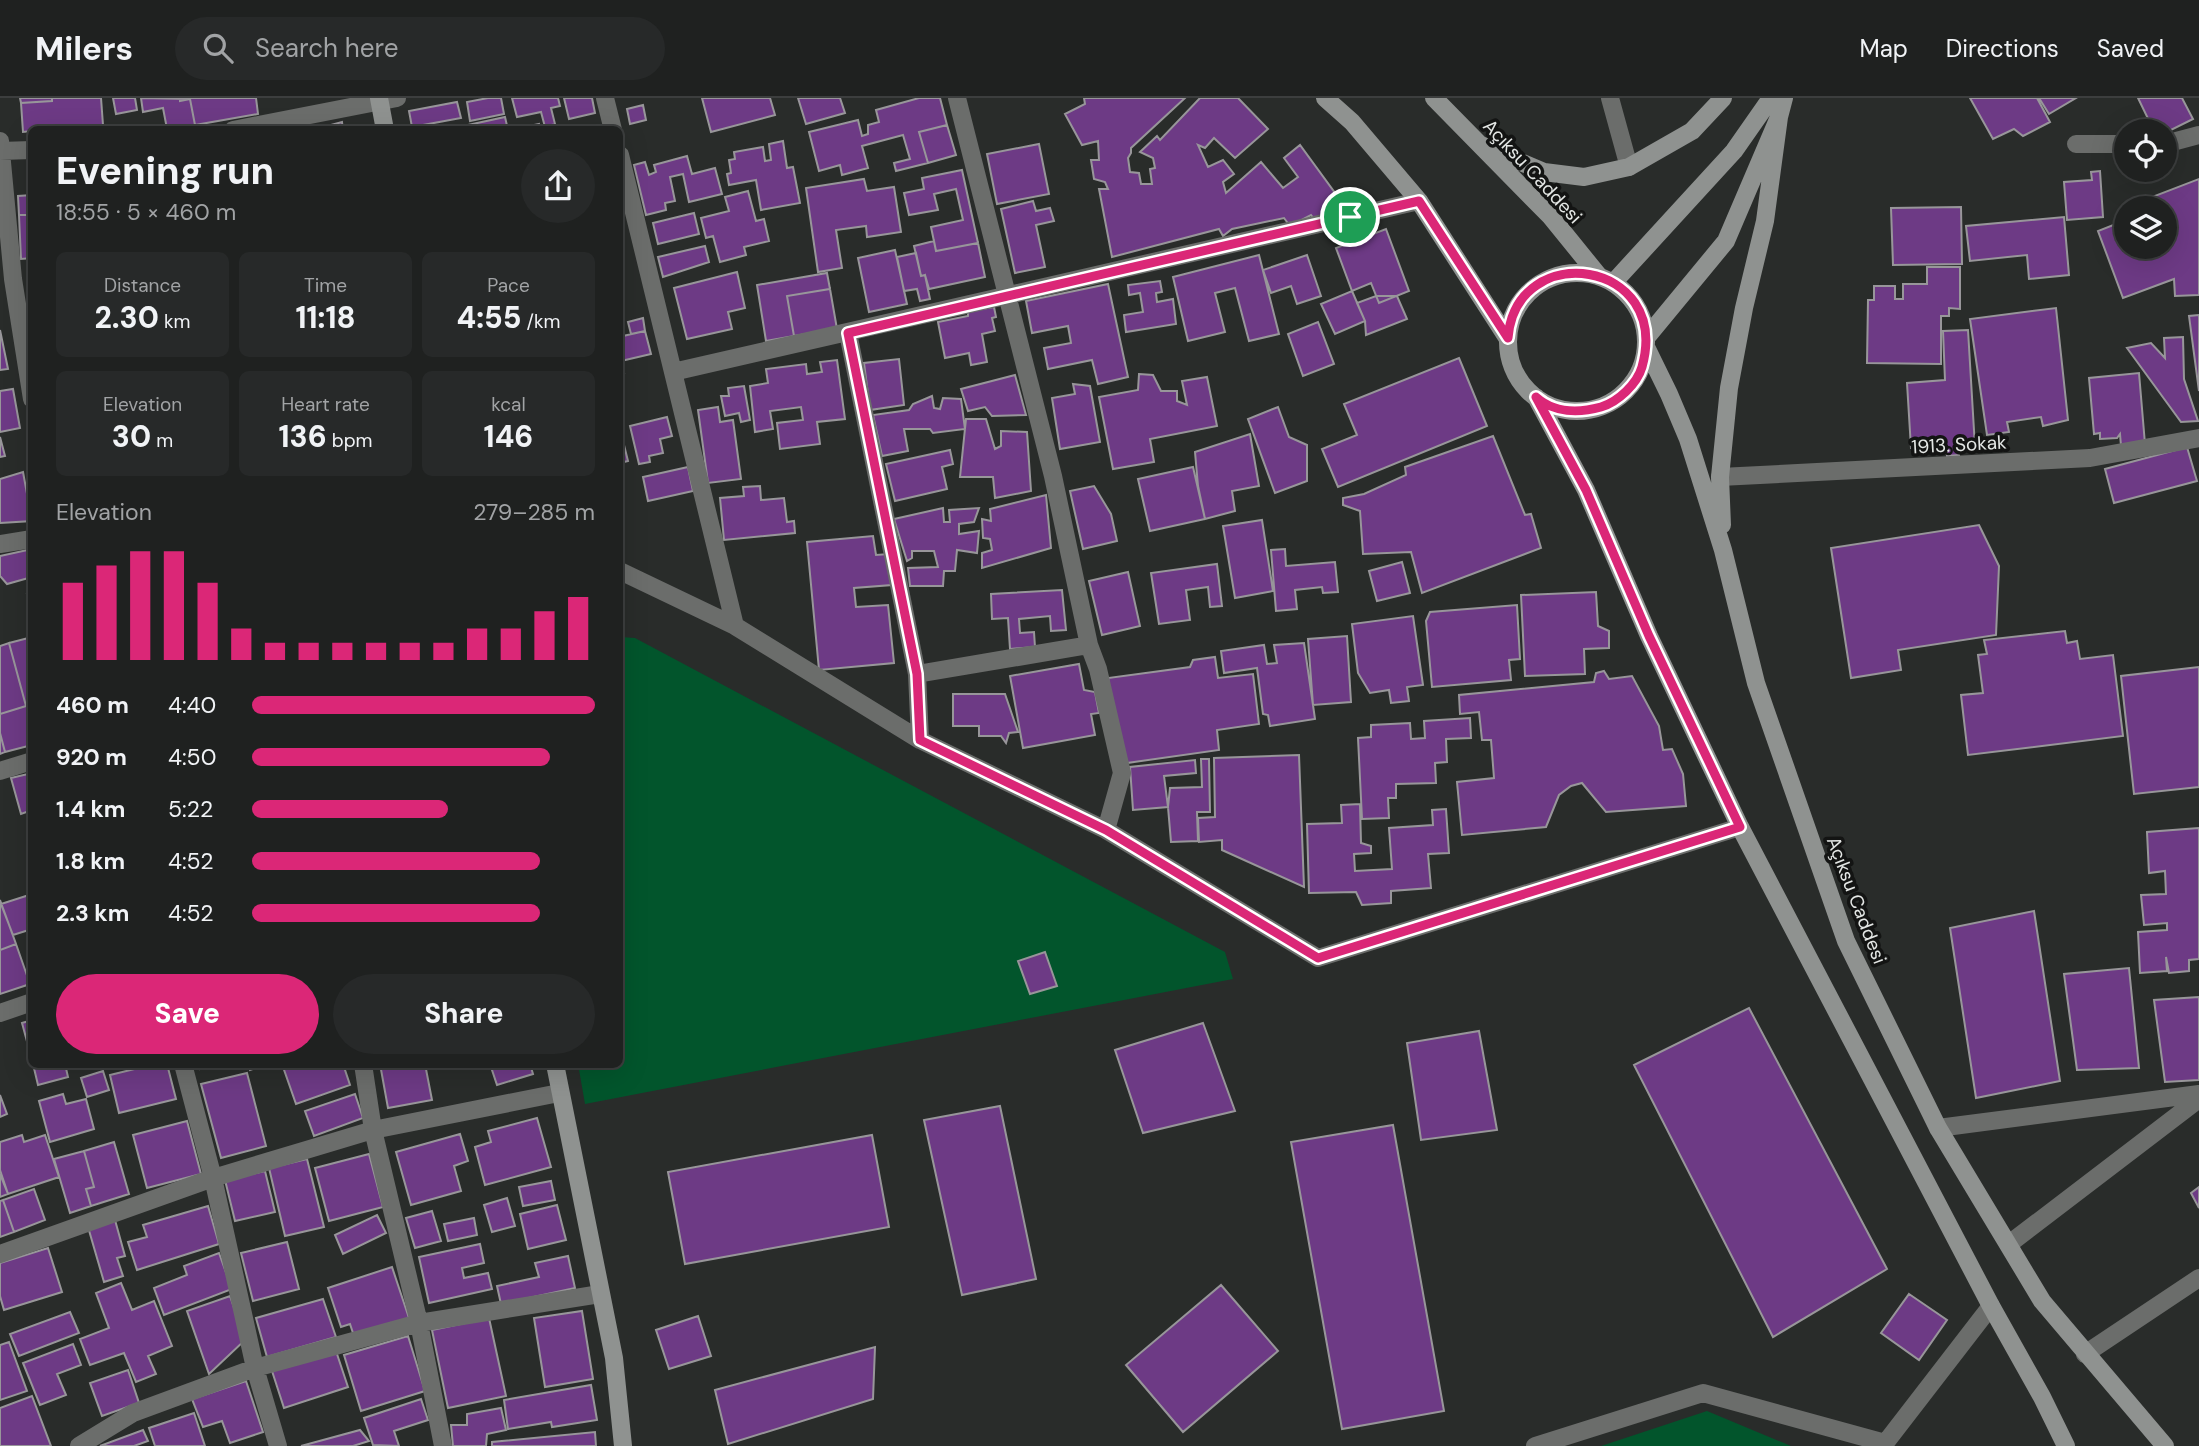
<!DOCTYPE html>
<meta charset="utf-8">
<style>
:root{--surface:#1f2120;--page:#272929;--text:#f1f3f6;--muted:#a1a3a5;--line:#3c3e3e;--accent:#db2777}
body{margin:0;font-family:"DM Sans",sans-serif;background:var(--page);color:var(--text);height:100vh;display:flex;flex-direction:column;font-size:26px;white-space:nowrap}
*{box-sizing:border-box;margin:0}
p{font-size:23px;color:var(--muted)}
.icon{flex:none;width:38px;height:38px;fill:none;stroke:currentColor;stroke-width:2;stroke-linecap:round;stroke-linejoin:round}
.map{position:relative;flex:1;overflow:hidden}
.panel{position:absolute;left:28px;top:28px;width:595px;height:942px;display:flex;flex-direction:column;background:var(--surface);border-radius:10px;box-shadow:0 7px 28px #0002,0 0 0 2px var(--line)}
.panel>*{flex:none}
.controls{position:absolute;left:2114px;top:21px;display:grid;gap:14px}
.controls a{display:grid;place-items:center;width:63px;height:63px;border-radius:50%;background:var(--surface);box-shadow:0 7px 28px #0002,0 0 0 2px var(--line);font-size:35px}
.pin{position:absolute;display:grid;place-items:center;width:60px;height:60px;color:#fff;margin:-30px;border:4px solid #fff;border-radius:50%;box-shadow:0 2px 7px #0007}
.round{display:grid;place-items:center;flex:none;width:74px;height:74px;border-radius:37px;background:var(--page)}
.overview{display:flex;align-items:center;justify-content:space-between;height:119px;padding:0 28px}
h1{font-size:38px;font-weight:800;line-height:52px}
.stats{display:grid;grid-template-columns:repeat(3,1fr);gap:10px;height:119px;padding:7px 28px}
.stats div{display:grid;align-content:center;border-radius:10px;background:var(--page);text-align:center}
.stats b{font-size:30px;font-weight:800}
.stats small{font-size:19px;font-weight:400}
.stats p{font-size:19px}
.chart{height:196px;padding:14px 28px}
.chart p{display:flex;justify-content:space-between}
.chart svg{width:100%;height:126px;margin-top:7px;stroke:var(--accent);stroke-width:6}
.button{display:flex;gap:14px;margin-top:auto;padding:14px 28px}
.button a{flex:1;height:80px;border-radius:42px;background:var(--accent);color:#fff;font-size:28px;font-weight:800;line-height:80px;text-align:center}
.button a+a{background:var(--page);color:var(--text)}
ul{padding:0 28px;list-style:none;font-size:23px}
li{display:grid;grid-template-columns:112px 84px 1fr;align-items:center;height:52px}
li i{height:18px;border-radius:9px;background:var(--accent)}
header{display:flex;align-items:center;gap:42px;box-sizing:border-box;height:98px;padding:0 35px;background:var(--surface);border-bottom:2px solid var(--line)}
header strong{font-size:33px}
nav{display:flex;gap:38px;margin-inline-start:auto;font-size:24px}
.search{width:490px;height:63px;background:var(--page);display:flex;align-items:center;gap:18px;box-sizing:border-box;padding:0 24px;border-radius:38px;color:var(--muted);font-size:26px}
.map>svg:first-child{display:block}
.green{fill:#02552c}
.building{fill:#6d3a85;stroke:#98969a;stroke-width:2}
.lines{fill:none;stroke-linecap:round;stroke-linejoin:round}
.street{stroke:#6b6d6b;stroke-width:18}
.secondary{stroke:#8f9290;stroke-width:18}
.route-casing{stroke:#fff;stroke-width:14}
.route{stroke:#db2777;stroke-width:9}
.labels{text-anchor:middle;stroke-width:7;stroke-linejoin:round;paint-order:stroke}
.street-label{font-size:19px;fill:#e4e7e5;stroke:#131413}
</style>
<header>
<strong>Milers</strong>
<div class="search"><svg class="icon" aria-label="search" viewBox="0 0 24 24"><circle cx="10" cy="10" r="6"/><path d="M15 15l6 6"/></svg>Search here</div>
<nav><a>Map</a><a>Directions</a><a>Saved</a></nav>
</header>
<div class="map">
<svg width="2199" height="1348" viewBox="0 0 2199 1348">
<rect width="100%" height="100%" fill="#292c2a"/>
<path class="green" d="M620,539L635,540L1225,854L1233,881L585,1006L578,966H620Z
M1707,1313L1791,1348H1601Z"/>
<path class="building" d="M20,0H52V3L21,5Z
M52,0H101L103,27L32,32V33L23,34L21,5L52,3Z
M113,0H135L137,12L116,16Z
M141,0L190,1L195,27L167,31L163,10L143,14Z
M180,0H256L258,16L195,27L190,1L180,3Z
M488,0H501L504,16L470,23L467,4Z
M512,0H558L560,8L551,10L555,26L545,29L541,14L517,19Z
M564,0H592L595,15L569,21Z
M702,0H770L775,17L711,34Z
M798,0H840L845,15L806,26Z
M919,0H940L947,27L919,34L928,65L896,73L894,65L910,61L903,37L862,48L868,70L842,77L840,67L819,73L809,34L858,22L862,38L868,36V27L879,24L876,12Z
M1084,0H1185L1131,50V55L1128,60L1130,74L1139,75L1141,86H1152L1150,71L1155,70L1153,60L1140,54L1157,38L1160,42L1200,0H1238L1268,31L1235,60L1214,40L1205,50L1198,47L1208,69L1223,62L1234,76L1223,84L1226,95L1261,64L1283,90L1298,79L1284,60L1300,47L1346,110L1317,125L1311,117L1290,128L1284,120L1232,131L1223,138L1219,131L1112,159L1099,91H1108L1105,84L1094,81L1091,62H1099L1098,43L1082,47L1065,16L1085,6Z
M1970,0H2037L2050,24L2023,38L2014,31L1993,41Z
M2039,0H2076L2049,16Z
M2138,0H2182L2193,21L2165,35V33H2154Z
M457,4L461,20L412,29L409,13Z
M643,7L646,22L630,26L627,11Z
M505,19L508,32H445Z
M342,24L343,32H327V28Z
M539,26L540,32H515V31Z
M947,27L956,57L928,65L919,34Z
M783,43L787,70L793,69L800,105L761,112L756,82L729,87L727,76L731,75L729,62L735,61L734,54L763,49L765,63L771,62L769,46Z
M1039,46L1049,96L997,106L987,56Z
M687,58L692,76L715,70L722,96L689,104L683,76L670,79L675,103L665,105L666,112L646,117L634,67L645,64L649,77L656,74L654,67Z
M962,72L978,145L936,153L931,129L963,122L956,91L934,96L938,112L909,117L904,95L924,91L922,80Z
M2100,73L2103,119L2067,122L2064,84L2092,82L2091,74Z
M864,81L867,93L894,89L901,134L867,139L866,128L836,132L842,170L818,174L806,90Z
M2199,81V197L2175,198L2174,181L2123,200L2098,133L2126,122V149H2165V110H2141L2139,104Z
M748,93L756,123L764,121L769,143L744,149L746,157L720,164L713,138L706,140L701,120L729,113L725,99Z
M32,97V117H19L18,98Z
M1033,103L1036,113L1050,110L1054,123L1036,127L1045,169L1015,175L1001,111Z
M1961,109L1962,166L1893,167L1891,110Z
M694,115L699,136L658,146L653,125Z
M19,117H32V160L21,161Z
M2064,119L2069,177L2029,181L2027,157L1970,163L1966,128Z
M1386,131L1409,193L1379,205L1371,185L1352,193L1336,150Z
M934,143L936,153L978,145L985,179L929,191L925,177L921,178L914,148Z
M705,148L709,164L663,179L658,159Z
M895,152L907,206L869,214L858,160Z
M916,155L921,178L925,177L930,201L920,203L917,191L904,193L897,159Z
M1259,157L1279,236L1249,243L1235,190L1215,195L1225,234L1188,243L1173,179Z
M1307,157L1321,198L1297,206L1291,188L1271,195L1263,172Z
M1927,169H1960V211L1949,210V218H1941V266L1867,265L1868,202H1874V188H1895V201H1903V186H1927Z
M737,174L745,210L728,214L732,231L687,241L674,190Z
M827,175L830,191L787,198L794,238L766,243L757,187Z
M1160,183L1162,194L1156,195L1157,204L1173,201L1176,226L1126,234L1124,217L1143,214L1140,195L1129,197L1128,187Z
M1108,186L1128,279L1098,286L1092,262L1048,271L1044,250L1071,245L1068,228L1032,235L1026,203Z
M830,191L837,231L794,238L787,198Z
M1352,193L1365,223L1335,236L1321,206Z
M1376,198H1397L1407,221L1366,237L1365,223L1357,205Z
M994,209L996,219L992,220L995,233L982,236L987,264L971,267L969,255L945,260L938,224L968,218V213Z
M2056,210L2068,322L2043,328L2041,319L2007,324L2009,334L1987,337L1970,221Z
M2199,217V293L2189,218Z
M643,220L645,233L631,236L628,224Z
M620,221L623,238L645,233L651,256L621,263L624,275L620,276Z
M1318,224L1334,266L1303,278L1288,236Z
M0,232L8,271L0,272Z
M1968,232L1975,349L1959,350V357L1947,358L1945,341L1921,343V350H1911L1907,285L1945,282L1943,233Z
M2183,239L2184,281L2198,323L2181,324L2127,250L2151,245L2165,260L2164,240Z
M1459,260L1487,328L1338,389L1322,351L1357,337L1344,306Z
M899,261L904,307L870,312L864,265Z
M837,262L845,321L817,324L820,346L780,351L777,325L803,322L801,309L770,313L773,331L755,334L750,288L768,285L766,271L806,266L807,276L822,274L820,264Z
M2139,275L2145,346L2121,348L2120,336L2117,340L2100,341V335L2094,336L2089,280Z
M1139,276L1153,277L1161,293H1177V303L1187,307L1182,283L1207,279L1217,328L1150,341L1154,364L1113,371L1099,299L1138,292Z
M1015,277L1026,317L992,318L985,309L968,313L961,291Z
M1073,286L1090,288L1100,344L1060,351L1052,300L1075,296Z
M744,288L750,322L741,324L739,315L725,318L721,298H729L728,290Z
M13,291L20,330L0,334V293Z
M932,298L934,310L940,311L943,300L961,301L965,331L933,335L930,331H904L908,353L882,358L873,317L909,312L913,306Z
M718,309L720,324L733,322L741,381L708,385L698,312Z
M1278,309L1289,339L1307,347V383L1275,395L1248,321Z
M667,319L672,338L660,341L663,355L649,358L650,364L639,366L630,328Z
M966,321H986L995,351L1001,348V333L1027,334L1031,393L995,400L993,379H960Z
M620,331L628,363L620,365Z
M1250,336L1259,388L1232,393L1235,413L1205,421L1198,388L1195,354Z
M1493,338L1525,417L1531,416L1541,450L1422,495L1411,454L1363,456L1360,413L1343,407V400L1364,396L1406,377L1405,369Z
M0,339L5,358L0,359Z
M2187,349L2197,383L2114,405L2105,371Z
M950,352L953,366L942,369L947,391L895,403L886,366Z
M688,369L693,393L648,403L643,379Z
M1193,369L1205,421L1150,433L1138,381Z
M23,374L32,423L0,425V381Z
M760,388L761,402L784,400L787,424L794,423L795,435L724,442L720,400L744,398L743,389Z
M1094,388L1111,416L1117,443L1083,451L1070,393Z
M1046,397L1051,450L982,470V455L992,452L990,441L983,440L982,421L991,423L990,411Z
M943,410L944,424H950L949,412L979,410L974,424L959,426V436L979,433L977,455L957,452L955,473H944L943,488H910L908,470L938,469L934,453H912V460L907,463L894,421Z
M1262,422L1273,493L1235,500L1223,428Z
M1979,427L1999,468L1996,537L1898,552L1901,572L1851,580L1831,450Z
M873,438L876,457L889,456L892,487L854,490L856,509L888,507L894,565L819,572L807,444Z
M32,451V479L7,486L0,478V458Z
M1285,451L1286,468L1335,464L1338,494L1323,495L1322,489L1295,492L1297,511L1276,513L1271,452Z
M1402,464L1410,495L1377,503L1369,473Z
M1217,466L1222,508L1210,509L1208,489L1186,492L1190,522L1159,526L1151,475Z
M1128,474L1140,528L1102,537L1089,483Z
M1062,492L1066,532L1051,533L1050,518L1019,521L1020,535L1034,534L1035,549L1010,551L1008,520L992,521L991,496Z
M1596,494L1598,528L1609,533V550L1584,551L1585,576L1525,578L1521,497Z
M32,495V520L27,496Z
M1517,507L1520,561L1509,562L1511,582L1432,589L1426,523L1430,514Z
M1413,518L1423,587L1407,589L1409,603L1391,605L1389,592L1370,595L1358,575L1352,526Z
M2065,533L2067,545L2077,543L2080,561L2113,557L2123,638L1968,657L1961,597L1983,595L1978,557L1987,556L1984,542Z
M1347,538L1351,604L1313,607L1308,541Z
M32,539V647L5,654L0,635V616L26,608L9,545Z
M9,545L26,608L0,616V548Z
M1304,545L1315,621L1270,628L1268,617L1263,616L1257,570L1224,575L1221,553L1264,547L1267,566L1277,565L1274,547Z
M1215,559L1218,580L1253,576L1259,626L1217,632L1219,652L1120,666L1108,580L1190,569L1193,562Z
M1079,566L1084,592L1095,594L1099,615L1091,616L1095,637L1023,650L1010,578Z
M2199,569V689L2134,696L2121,578Z
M1604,573L1609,581L1632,578L1659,628L1663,652L1672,651L1683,676L1686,708L1606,714L1582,685L1571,688L1559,697L1546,729L1462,737L1457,684L1494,680L1491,642H1482L1479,614L1460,616L1459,597L1594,584L1596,575Z
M953,596H1005L1018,634L1009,635L1006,645L1001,638H979V628H953Z
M1470,620L1471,640L1446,641L1447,664L1435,665L1436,685L1396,686V700H1388L1389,720L1362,721L1358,640L1371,639V627L1410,625L1411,641L1425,640L1424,623Z
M0,635L5,654L0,656Z
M1299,657L1304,789L1222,752V742L1199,744L1198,720L1215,719L1214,660Z
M1201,661H1209L1210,714H1197L1198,743L1171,744L1168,709L1170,690L1202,689Z
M1195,662L1196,675L1164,678L1168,709L1133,712L1130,669Z
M32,675V712L21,716L11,680Z
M1360,706L1361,745L1371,748V755L1354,756L1355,773L1392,771L1389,730L1433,727L1432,712L1446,711L1449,755L1428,756L1431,790L1391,793V805L1362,807L1356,794L1309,795L1307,726L1342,725L1341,707Z
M2199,730V861L2189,862V873L2169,875L2166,859L2167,873L2140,875L2138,834L2167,832V825L2144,827L2141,797L2166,796L2165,773L2149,775L2147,734Z
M29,797L32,805V831L13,837L1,806Z
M0,802L16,846L0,852Z
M2034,813L2060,983L1976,1000L1950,830Z
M16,846L30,886L0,896V852Z
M1045,854L1057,888L1030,896L1018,863Z
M2129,870L2139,970L2077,972L2064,876Z
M2199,899V982L2165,984L2154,902Z
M1749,910L1887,1171L1773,1239L1634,967Z
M32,922V962L22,925Z
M1203,925L1235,1013L1143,1035L1115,952Z
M1479,933L1497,1032L1421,1042L1407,945Z
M33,966H65L68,979L38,987Z
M155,966H167L176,1001L119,1015L110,977Z
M198,966H219L200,971Z
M248,966H267L250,972Z
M282,966H343L350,987L296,1006Z
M380,966H425L432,1002L388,1010Z
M490,966H530L533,976L497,987Z
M103,973L109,992L87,999L81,980Z
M247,975L266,1048L221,1060L201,986Z
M63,996L66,1006L86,1001L94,1031L50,1044L39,1003Z
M355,996L363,1020L314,1038L305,1013Z
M0,997L7,1016L0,1019Z
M1000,1008L1036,1181L962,1197L924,1022Z
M537,1020L551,1069L485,1087L475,1049L491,1044L488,1033Z
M187,1023L201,1076L147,1090L133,1037Z
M1393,1027L1444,1313L1342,1331L1291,1044Z
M460,1036L468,1063L454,1068L461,1093L411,1107L396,1054Z
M22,1037L24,1044L45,1037L59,1079L8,1096L0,1072V1044Z
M872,1037L889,1129L685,1166L668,1074Z
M114,1044L129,1096L91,1108L86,1091L94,1089L84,1053Z
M84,1053L94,1089L86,1091L91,1108L70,1115L54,1061Z
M369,1056L383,1109L329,1123L315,1070Z
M307,1061L324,1129L285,1138L269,1070Z
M265,1073L275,1114L235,1123L225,1082Z
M0,1076L8,1096L0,1099Z
M551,1083L555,1102L523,1108L519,1089Z
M2199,1089V1110L2191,1095Z
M34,1091L45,1122L14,1134L3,1102Z
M507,1100L515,1128L492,1134L484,1107Z
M3,1102L14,1134L0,1139V1103Z
M557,1107L566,1142L528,1151L520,1116Z
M208,1108L219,1146L137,1172L128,1144L147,1139L143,1127Z
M432,1113L441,1143L415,1150L406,1120Z
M377,1117L386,1135L343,1156L335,1137Z
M474,1120L477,1137L448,1143L444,1126Z
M115,1122L125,1158L117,1160L123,1178L104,1184L88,1129Z
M287,1144L299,1191L253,1203L241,1155Z
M480,1146L484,1165L462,1170L464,1180L488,1175L492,1191L429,1205L419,1159Z
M48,1150L62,1194L4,1212L0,1198V1165Z
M219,1155L232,1191L164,1217L154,1190L187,1177L184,1168Z
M568,1158L575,1190L501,1206L497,1188L539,1179L535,1165Z
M392,1169L409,1220L354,1238L350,1226L341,1229L328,1190Z
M121,1185L132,1212L154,1203L172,1248L148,1258L156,1276L136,1284L124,1255L90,1267L80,1241L109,1230L96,1195Z
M1221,1187L1278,1253L1183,1334L1126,1267Z
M1909,1196L1947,1222L1919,1262L1881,1235Z
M230,1198L245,1242L209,1276L187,1213Z
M323,1201L336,1239L267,1259L256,1220Z
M582,1213L593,1281L545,1289L534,1220Z
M70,1214L79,1235L19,1258L10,1236Z
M698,1218L711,1258L669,1271L656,1232Z
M489,1220L506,1298L448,1310L432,1232Z
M408,1238L425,1293L361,1313L344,1257Z
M9,1244L27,1293L0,1302V1247Z
M73,1246L81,1267L57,1276L66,1297L40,1307L23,1265Z
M875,1249L873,1301L728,1346L715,1292Z
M336,1253L348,1289L284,1310L272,1273Z
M128,1272L139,1305L102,1318L90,1285Z
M246,1283L263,1334L230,1345L222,1323L203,1329L192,1301Z
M591,1287L597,1322L552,1329L551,1324L508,1331L504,1302Z
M32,1298L51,1348H0V1310Z
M421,1301L428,1322L394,1333L399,1348L373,1347L364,1320Z
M501,1310L506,1332L487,1336L486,1348H453L451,1327H467V1316Z
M194,1315L205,1348H155L149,1330Z
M143,1332L148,1343L134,1348H100Z
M360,1332L369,1343L353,1348H301Z
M595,1334L596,1348H492V1344Z"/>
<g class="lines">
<path class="street" d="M605,0L613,32
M957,0L1053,378L1089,547L1098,571L1122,675L1106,732
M1610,0L1629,69
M233,32L397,0
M0,43L13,181L32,301
M2076,46H2126
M2165,46L2199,37
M0,53L32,52
M620,57L735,528
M848,235L917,576L920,642
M673,274L1419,103
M1720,379L2090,360L2199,340
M0,446L32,441
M620,473L735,528L920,642L1106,732L1318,860L1740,729
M917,576L1089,547
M0,673L32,663
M0,915L32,904
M183,966L213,1080L255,1270L278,1348
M363,966L373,1032L419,1225L443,1348
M1938,1030L2199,996
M2009,1146L2199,1001
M0,1156L213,1080L373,1032L559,995
M2085,1256L2199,1180
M79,1348L133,1315L255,1270L419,1225L600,1196
M1535,1348L1703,1295L1885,1345
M1883,1348L1991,1208"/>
<path class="secondary" d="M379,0L385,32
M1325,0L1352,24L1419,103L1508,241
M1434,0L1551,119L1598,177
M1481,47L1544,74L1584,79L1629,69L1692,33L1723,0
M1508 244a69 69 0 1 1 138 0a69 69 0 1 1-138 0Z
M1613,185L1734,53L1771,0
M1646,240L1726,143L1779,19L1784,0
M1647,251L1669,296L1688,341L1723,452L1756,585L1846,843L1938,1030L2042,1203L2165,1348
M1536,299L1586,392L1649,538L1740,729L1991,1208L2042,1299L2066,1348
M1722,427L1720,379L1729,290L1744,210L1765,123L1779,19
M555,966L614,1260L623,1348"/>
</g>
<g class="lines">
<defs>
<path id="route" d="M1419,103L1508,240C1516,140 1672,161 1642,269C1637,286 1618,304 1601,309C1579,315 1554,315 1536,299L1586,392L1649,538L1740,729L1318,860L1106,732L920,642L917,576L848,235Z"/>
</defs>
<use href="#route" class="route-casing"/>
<use href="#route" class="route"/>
</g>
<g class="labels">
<g class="street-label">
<text transform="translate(1533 73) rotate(47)" y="7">Açıksu Caddesi</text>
<text transform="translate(1959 346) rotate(-3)" y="7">1913. Sokak</text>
<text transform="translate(1857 802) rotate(69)" y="7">Açıksu Caddesi</text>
</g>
</g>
</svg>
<div class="controls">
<a><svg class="icon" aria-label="locate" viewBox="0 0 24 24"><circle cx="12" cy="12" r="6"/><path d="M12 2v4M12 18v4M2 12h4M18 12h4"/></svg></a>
<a><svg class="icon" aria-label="layers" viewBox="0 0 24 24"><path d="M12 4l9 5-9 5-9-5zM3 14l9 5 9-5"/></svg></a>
</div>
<div class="pin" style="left:1350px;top:119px;background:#1e9e55"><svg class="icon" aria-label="arrive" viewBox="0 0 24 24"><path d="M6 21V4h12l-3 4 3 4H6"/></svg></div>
<section class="panel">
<div class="overview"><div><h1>Evening run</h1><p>18:55 · 5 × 460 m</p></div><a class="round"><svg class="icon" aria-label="share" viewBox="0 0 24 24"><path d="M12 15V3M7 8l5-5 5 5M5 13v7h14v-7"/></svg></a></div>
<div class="stats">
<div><p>Distance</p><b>2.30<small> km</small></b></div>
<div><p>Time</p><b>11:18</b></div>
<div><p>Pace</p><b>4:55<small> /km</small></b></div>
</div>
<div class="stats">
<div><p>Elevation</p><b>30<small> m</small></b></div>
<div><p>Heart rate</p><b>136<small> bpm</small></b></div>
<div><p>kcal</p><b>146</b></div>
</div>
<div class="chart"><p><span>Elevation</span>279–285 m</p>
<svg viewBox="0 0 160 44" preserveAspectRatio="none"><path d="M5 44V17M15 44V11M25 44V6M35 44V6M45 44V17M55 44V33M65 44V38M75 44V38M85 44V38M95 44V38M105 44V38M115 44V38M125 44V33M135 44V33M145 44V27M155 44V22"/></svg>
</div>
<ul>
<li><b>460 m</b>4:40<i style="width:100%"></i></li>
<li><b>920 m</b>4:50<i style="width:87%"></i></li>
<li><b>1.4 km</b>5:22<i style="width:57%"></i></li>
<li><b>1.8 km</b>4:52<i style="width:84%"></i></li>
<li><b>2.3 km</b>4:52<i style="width:84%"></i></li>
</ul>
<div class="button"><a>Save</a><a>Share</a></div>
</section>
</div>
